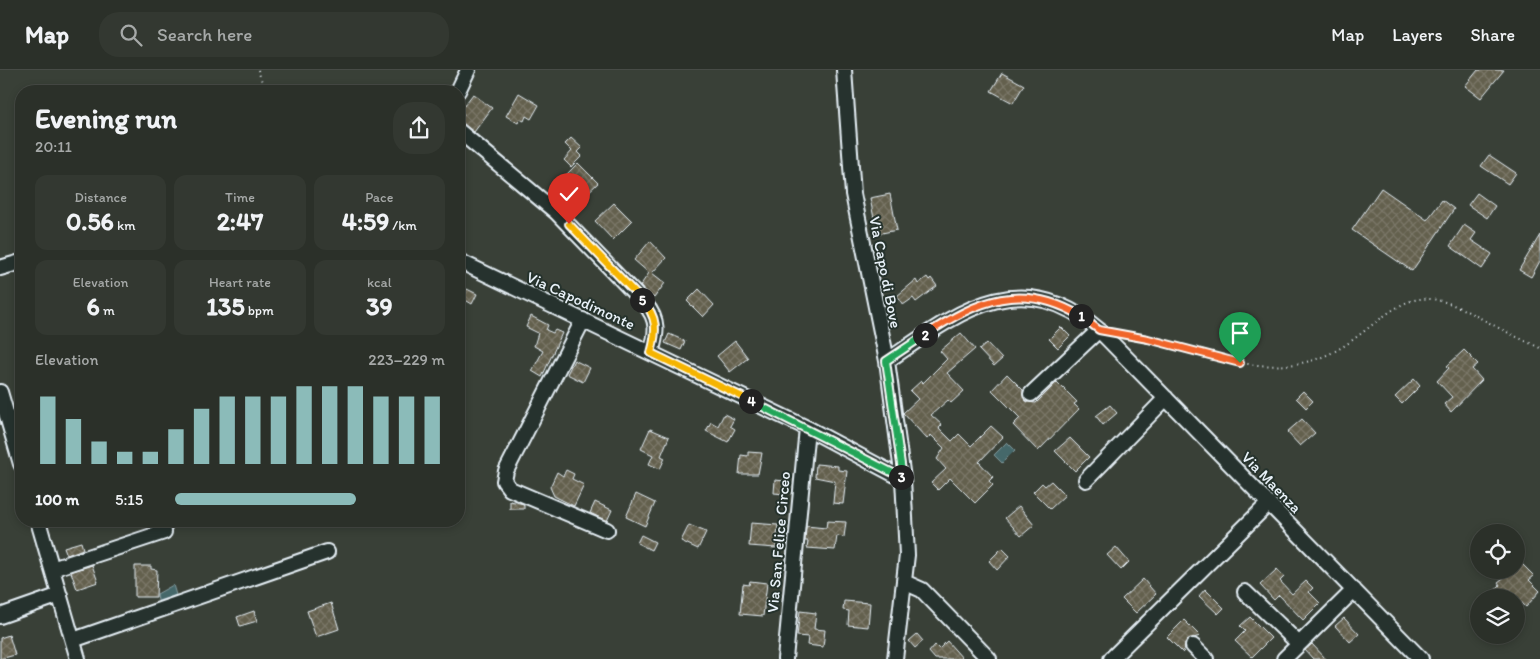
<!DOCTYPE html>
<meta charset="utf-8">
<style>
:root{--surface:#2b3029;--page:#333831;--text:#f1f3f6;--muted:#a6a9a8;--line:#474b46;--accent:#8bbbb9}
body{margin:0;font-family:Itim,sans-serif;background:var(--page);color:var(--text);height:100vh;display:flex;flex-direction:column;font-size:19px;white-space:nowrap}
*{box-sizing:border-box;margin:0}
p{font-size:16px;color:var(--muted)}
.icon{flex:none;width:28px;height:28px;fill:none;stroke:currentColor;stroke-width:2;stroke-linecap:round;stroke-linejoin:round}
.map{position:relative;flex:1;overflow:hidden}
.panel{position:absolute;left:15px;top:15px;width:450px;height:442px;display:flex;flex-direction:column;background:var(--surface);border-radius:20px;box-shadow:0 2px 8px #0003,0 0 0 1px var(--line)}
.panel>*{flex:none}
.fabs{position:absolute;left:1470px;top:454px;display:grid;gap:10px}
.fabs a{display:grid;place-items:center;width:55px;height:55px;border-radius:50%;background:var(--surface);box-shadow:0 2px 8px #0003,0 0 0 1px var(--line);font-size:25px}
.pin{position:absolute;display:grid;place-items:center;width:42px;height:42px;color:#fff;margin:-51px -21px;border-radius:50% 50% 50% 0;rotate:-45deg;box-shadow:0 0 5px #0007}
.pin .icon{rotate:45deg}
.km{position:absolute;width:25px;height:25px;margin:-12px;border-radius:50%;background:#222;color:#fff;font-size:14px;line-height:25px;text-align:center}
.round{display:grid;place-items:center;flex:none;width:52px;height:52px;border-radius:20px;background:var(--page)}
.overview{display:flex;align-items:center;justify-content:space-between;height:85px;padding:0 20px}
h1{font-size:28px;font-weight:700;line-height:38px}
.figures{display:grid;grid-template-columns:repeat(3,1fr);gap:8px;height:85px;padding:5px 20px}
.figures div{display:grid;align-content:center;border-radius:12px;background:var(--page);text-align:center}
.figures b{font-size:25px;font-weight:700}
.figures small{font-size:14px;font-weight:400}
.figures p{font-size:14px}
.chart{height:140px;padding:10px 20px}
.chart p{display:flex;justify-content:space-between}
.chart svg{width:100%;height:90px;margin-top:5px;stroke:var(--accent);stroke-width:6}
ul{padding:0 20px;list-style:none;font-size:16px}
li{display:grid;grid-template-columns:80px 60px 1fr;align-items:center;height:38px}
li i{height:12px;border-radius:6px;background:var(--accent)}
header{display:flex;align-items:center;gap:30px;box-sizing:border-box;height:70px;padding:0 25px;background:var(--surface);border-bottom:1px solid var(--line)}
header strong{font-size:24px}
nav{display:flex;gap:28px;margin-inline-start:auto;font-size:18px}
.search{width:350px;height:45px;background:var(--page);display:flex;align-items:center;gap:12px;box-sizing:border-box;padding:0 18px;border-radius:20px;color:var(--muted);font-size:19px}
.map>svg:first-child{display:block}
.water{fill:#44676b;stroke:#869ea3}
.building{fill:url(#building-cross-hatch);stroke:#e8f1f8}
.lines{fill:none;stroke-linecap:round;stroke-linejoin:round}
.minor-casing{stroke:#e8f1f8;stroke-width:18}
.path{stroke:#e8f1f8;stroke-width:2;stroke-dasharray:1 4;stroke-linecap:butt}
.minor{stroke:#26332d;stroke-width:14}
.split-1-casing{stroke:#fff;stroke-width:10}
.split-2-casing{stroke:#fff;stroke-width:10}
.split-3-casing{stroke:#fff;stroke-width:10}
.split-4-casing{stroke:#fff;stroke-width:10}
.split-5-casing{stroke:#fff;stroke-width:10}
.split-6-casing{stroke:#fff;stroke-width:10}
.split-1{stroke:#f0652b;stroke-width:6}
.split-2{stroke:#f0652b;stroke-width:6}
.split-3{stroke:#22a559;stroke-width:6}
.split-4{stroke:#22a559;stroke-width:6}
.split-5{stroke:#f5b400;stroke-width:6}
.split-6{stroke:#f5b400;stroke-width:6}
.labels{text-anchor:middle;stroke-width:4;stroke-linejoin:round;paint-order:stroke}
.street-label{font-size:16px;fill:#e8f1f8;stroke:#26332d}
</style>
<header>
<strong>Map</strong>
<div class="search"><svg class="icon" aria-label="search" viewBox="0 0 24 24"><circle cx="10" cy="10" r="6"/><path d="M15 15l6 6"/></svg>Search here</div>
<nav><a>Map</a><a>Layers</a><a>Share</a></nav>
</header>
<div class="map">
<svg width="1540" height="589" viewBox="0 0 1540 589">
<defs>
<pattern id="building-cross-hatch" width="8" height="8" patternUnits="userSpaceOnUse" patternTransform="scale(1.25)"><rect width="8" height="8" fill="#64604e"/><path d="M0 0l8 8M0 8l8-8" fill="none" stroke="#7a7768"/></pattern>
</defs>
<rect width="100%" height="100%" fill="#394037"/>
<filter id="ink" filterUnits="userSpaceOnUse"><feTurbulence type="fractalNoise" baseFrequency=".02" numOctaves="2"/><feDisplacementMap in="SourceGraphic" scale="10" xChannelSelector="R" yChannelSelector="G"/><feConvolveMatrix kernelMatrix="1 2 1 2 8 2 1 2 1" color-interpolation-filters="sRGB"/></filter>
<g filter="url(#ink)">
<path class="water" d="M1007,372L1015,380L1002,393L994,385Z
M173,515L176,525L158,531L157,524Z"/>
<path class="building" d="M1478,0H1504L1481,28L1465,16Z
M1002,3L1024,15L1013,33L991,21Z
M519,23L539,35L531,49L526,46L524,51L520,49L518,53L506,46Z
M473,24L492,38L474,62L459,52L464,44L460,41Z
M571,68L582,78L578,82L582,86L571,97L564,90L572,81L565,74Z
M1489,85L1516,103L1508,114L1481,96Z
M578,93L598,113L579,131L560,111Z
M1381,118L1427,150L1442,130L1454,139L1412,201L1352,160Z
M1477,123L1495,136L1487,148L1468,135Z
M890,124L897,160L877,164L870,128Z
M614,133L632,151L613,170L595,151Z
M1464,155L1476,163L1471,170L1492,184L1482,199L1450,176Z
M1540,165V191L1531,207L1519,200Z
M650,171L666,188L652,203L665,213L654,228L640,216L649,203L634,190Z
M927,207L929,210L931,208L937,216L916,232L913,228L903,235L897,226L916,210L918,214Z
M467,219L477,224L472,234L462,228Z
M699,219L714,235L703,247L687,231Z
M531,246L548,255L546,260L553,263L555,260L562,263L542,307L532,301L543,281L534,276L538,263L526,257Z
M1061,257L1070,266L1058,278L1049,269Z
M961,263L975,279L947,303L964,321L951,333L948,330L931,345L942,355L939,358L952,371L959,364L971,376L991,356L1003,367L979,392L993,407L989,411L993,415L975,433L950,408L938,420L931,413L946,399L937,389L944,378L931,365L927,369L903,343L918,329L910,321L921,311L923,313L947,289L940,281Z
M669,264L685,271L681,280L665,273Z
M735,271L748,288L730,302L717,286Z
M987,273L1002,289L994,296L979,280Z
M1464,280L1478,294L1472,299L1482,310L1451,342L1444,334L1452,327L1437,311L1449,298L1447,296Z
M574,290L590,298L583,312L567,304Z
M1007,304L1023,320V326L1028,332L1036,333L1057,312L1077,332L1074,334L1079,339L1038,381L1013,355L1020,348L992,320Z
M1414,309L1420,316L1402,334L1395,327Z
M1303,321L1313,331L1306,338L1296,328Z
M1110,335L1117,343L1103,355L1096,346Z
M724,344L734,349L730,356L735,359L728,372L706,361L711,352L718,356Z
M1302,349L1315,363L1300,376L1287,362Z
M650,359L669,367L661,386L665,388L660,399L649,394L653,385L641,379Z
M1070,368L1089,387L1075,401L1055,381Z
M748,382L762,383L758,404H739L741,385L748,386Z
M816,394L838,396V400L847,401L843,434L833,433L835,411L815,407Z
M566,400L574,404L572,409L584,415L574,436L554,426L550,417L557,402L563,406Z
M775,410L785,411L784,424L774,423Z
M1051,411L1065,425L1050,439L1033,422L1042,413L1045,416Z
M636,424L655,433L645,456L626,447Z
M510,431L524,434V439H510Z
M595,432L612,440L607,451L590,443Z
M1019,436L1034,455L1021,466L1005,448Z
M827,451L846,452L844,467L837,466L835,480L807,478L808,471H805L806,456L826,458Z
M751,453L778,455L776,478L749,476Z
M689,455L706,462L698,479L681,471Z
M641,465L655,472L651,480L637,473Z
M81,472L83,479L67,485L64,477Z
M1116,477L1129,492L1121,500L1107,485Z
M1002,478L1010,486L997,500L989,491Z
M1522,494L1534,506L1529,510L1540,521L1526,537L1516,528H1488L1500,515L1498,512Z
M92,495L98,512L77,519L71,502Z
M135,496H151V499L157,500L156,527H135Z
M1277,499L1284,507L1280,511L1292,524L1306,511L1313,518L1309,522L1320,533L1303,550L1279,525L1274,530L1260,515Z
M1143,509L1156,524L1136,543L1122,529Z
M750,511L767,513L763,546L740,544L743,514L749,515Z
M1205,519L1224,538L1218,544L1199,526Z
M844,531L870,533L868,557L848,555L849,541L843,540Z
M331,533L339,559L316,567L307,541Z
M254,541L257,551L240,556L237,547Z
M800,541L816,543L814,559L825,560L823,577L807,575L808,567L797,566Z
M1250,547L1271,568L1252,587L1235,571L1245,561L1240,556Z
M1344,548L1359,564L1350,572L1335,556Z
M1184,550L1200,566L1187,570L1183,583L1167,567Z
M917,564L923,571L915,578L909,571Z
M9,565L15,585L0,589V568Z
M947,571L963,589H935L929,582L935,575L939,579Z
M1312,574L1326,589H1313L1305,580Z"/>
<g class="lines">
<defs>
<path id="minor" d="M844,0L853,124L887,291L903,409L907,485L895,589
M458,21L468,0
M459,61L556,142L645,234C659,250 657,263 651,283
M459,191L807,358L903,409
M0,198L21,192
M583,250L506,401L504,411L510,419L607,460
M887,291C956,244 1019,192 1099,260L1421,589
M0,322L21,394
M1031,324L1099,260
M1086,410L1166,328
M38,451L78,589
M52,499L164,462
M904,512L922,520L989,589
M1245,522L1299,574
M0,546L60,525
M73,570L327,482
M1193,576L1206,589
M785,589L807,358
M1111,589L1269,433
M1284,589L1354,520"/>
</defs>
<use href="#minor" class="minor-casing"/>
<path class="path" d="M258,0L265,21
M1121,264C1186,276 1261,314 1327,285C1355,273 1376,248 1403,234C1432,220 1458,237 1484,250C1502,260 1521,269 1540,278"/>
<use href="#minor" class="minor"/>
</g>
</g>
<g class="lines" filter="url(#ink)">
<defs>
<path id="split-1" d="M1081,246L1099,260L1148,269L1240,293"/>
<path id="split-2" d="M925,265C978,230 1022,211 1081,246"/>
<path id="split-3" d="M901,407L903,408L886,291L925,265"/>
<path id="split-4" d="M751,331L901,407"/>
<path id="split-5" d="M642,230C658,247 657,261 651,283L751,331"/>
<path id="split-6" d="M569,154L642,230"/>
</defs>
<use href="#split-1" class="split-1-casing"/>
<use href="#split-2" class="split-2-casing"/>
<use href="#split-3" class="split-3-casing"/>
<use href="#split-4" class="split-4-casing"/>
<use href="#split-5" class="split-5-casing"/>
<use href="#split-6" class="split-6-casing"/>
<use href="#split-1" class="split-1"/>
<use href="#split-2" class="split-2"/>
<use href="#split-3" class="split-3"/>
<use href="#split-4" class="split-4"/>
<use href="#split-5" class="split-5"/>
<use href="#split-6" class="split-6"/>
</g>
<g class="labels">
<g class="street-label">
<text transform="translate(886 202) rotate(79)" y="6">Via Capo di Bove</text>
<text transform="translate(581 230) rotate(25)" y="6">Via Capodimonte</text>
<text transform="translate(1272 412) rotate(46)" y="6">Via Maenza</text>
<text transform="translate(778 472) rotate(-85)" y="6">Via San Felice Circeo</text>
</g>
</g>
</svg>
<div class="fabs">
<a><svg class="icon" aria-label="locate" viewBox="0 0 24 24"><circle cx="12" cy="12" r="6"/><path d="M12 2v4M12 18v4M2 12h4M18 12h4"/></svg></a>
<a><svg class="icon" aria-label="layers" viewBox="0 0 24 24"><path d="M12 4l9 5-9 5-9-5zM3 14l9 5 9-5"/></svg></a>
</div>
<div class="pin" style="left:1240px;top:293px;background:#1e9e55"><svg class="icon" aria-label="arrive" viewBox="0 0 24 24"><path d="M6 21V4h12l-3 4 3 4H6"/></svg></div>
<div class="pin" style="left:569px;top:154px;background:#d93025"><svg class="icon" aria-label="check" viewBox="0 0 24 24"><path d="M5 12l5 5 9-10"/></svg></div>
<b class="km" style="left:1081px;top:246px">1</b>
<b class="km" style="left:925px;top:265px">2</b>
<b class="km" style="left:901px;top:407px">3</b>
<b class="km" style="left:751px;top:331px">4</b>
<b class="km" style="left:642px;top:230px">5</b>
<section class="panel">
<div class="overview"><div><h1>Evening run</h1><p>20:11</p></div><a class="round"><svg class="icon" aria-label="share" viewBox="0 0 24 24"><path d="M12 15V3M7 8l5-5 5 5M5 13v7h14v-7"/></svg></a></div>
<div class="figures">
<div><p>Distance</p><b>0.56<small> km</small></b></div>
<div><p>Time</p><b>2:47</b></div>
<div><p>Pace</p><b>4:59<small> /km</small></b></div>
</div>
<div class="figures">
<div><p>Elevation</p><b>6<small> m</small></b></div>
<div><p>Heart rate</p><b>135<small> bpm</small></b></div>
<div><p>kcal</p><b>39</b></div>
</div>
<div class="chart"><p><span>Elevation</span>223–229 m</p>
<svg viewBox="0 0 160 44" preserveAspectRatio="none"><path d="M5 44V11M15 44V22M25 44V33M35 44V38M45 44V38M55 44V27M65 44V17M75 44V11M85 44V11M95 44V11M105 44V6M115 44V6M125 44V6M135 44V11M145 44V11M155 44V11"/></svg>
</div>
<ul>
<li><b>100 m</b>5:15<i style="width:67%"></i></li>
</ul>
</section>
</div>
